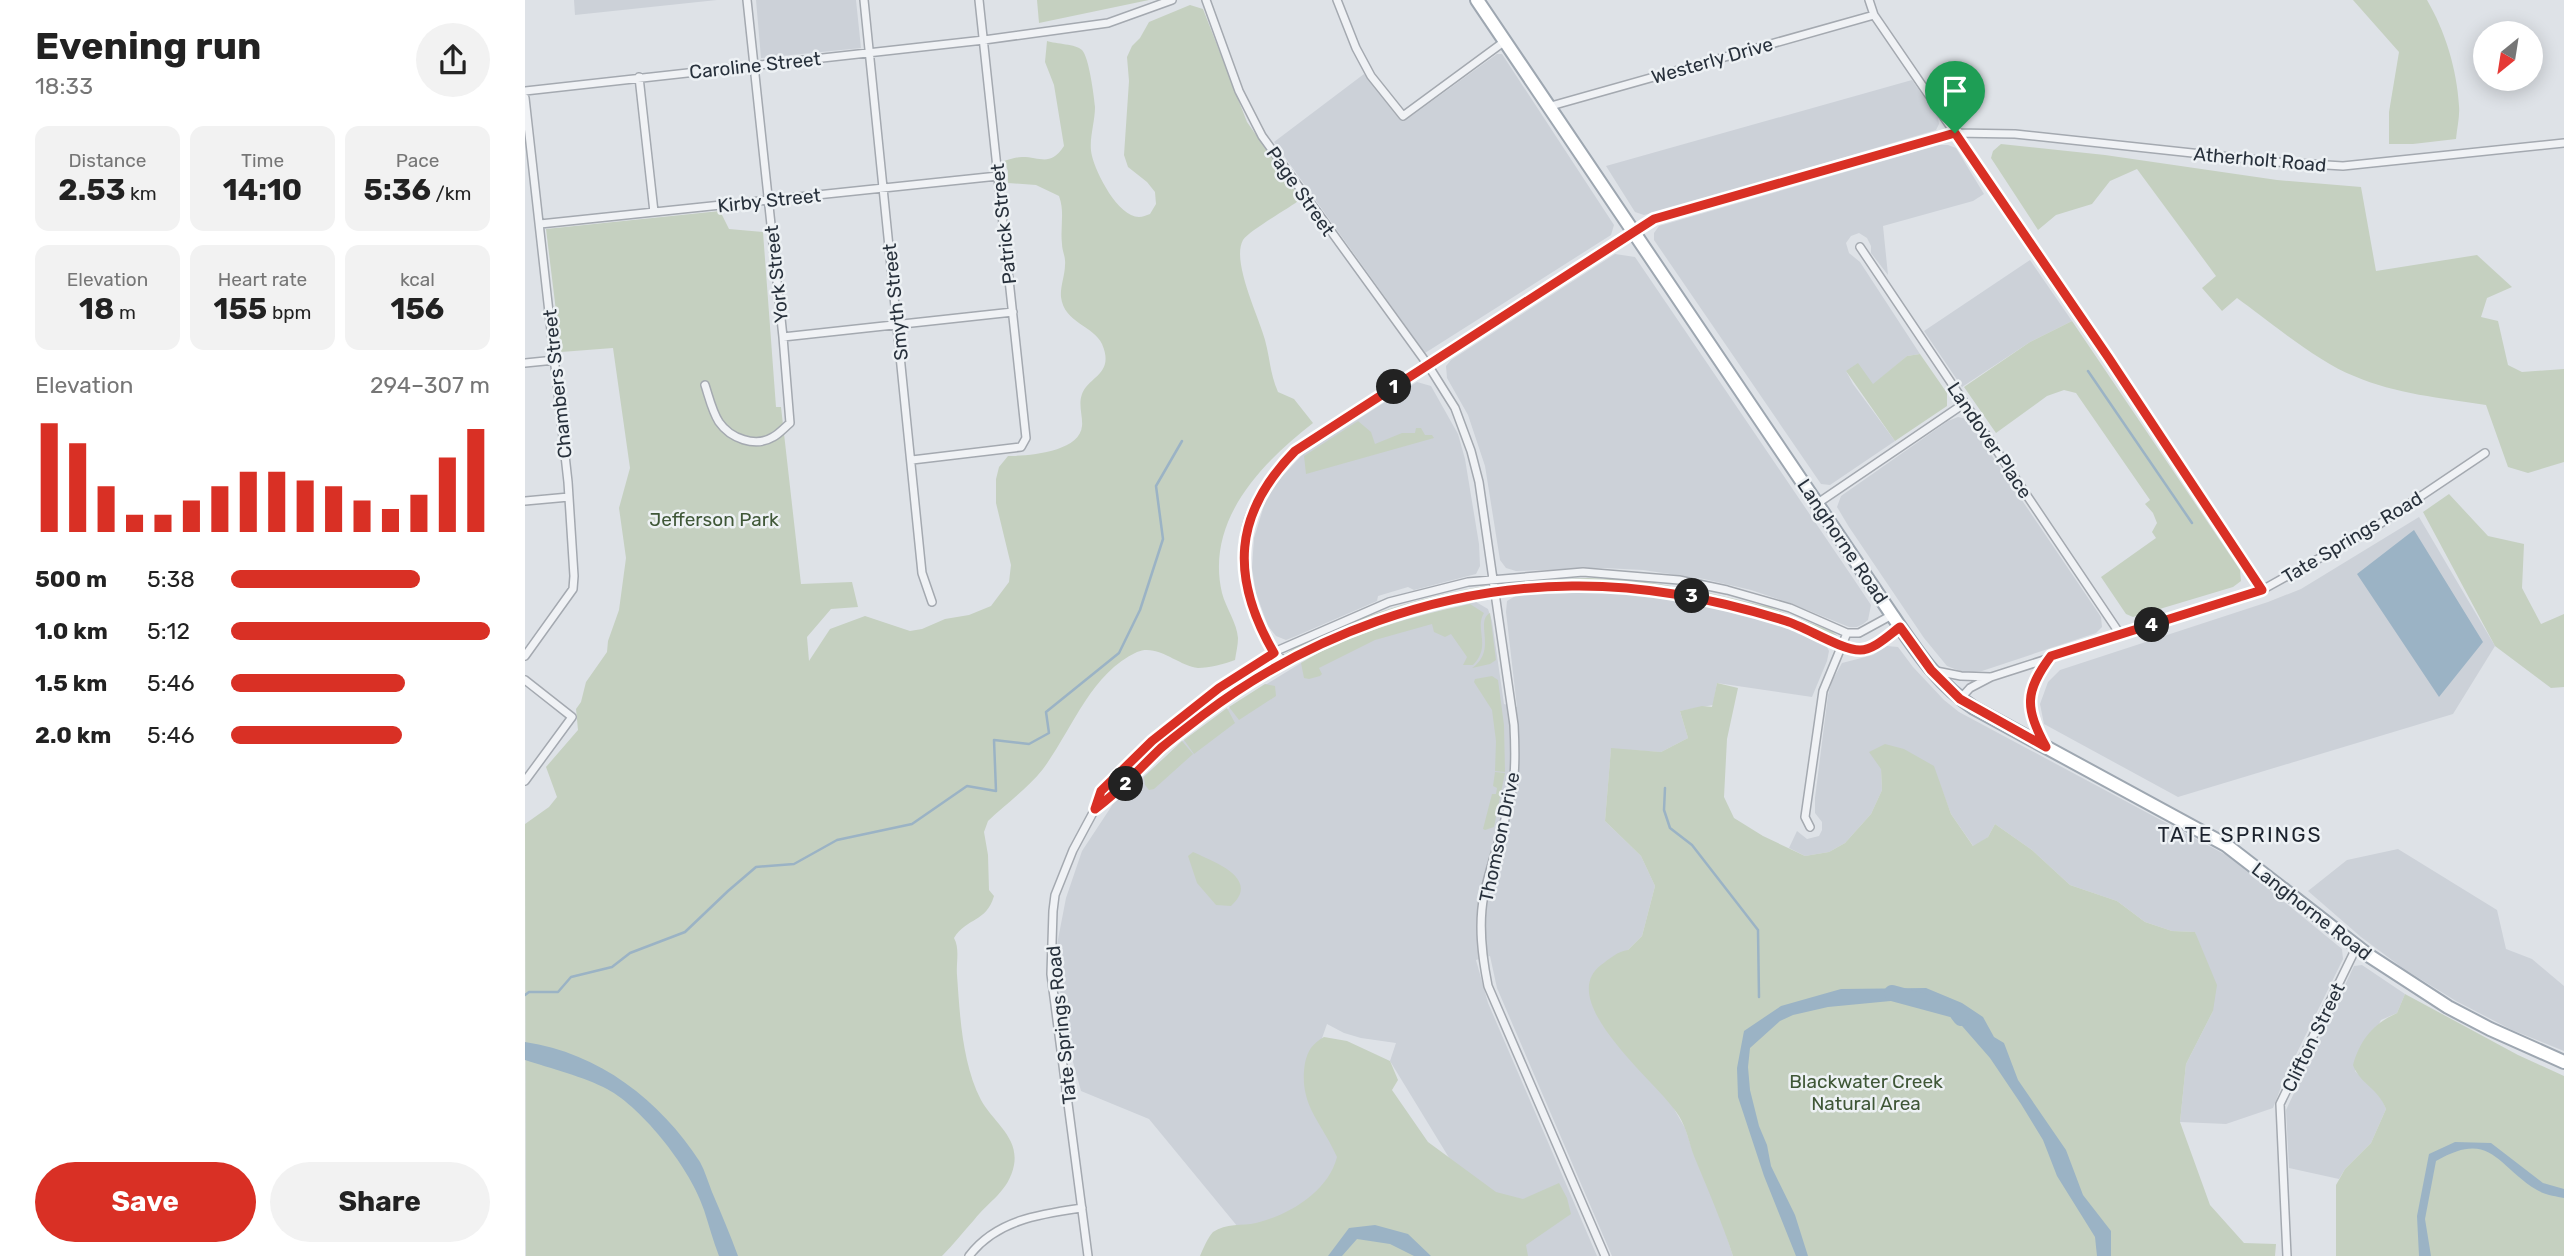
<!DOCTYPE html>
<meta charset="utf-8">
<style>
:root{--surface:#fff;--page:#f2f2f2;--text:#222;--muted:#767676;--accent:#d93025}
body{margin:0;font-family:Rubik,sans-serif;background:var(--page);color:var(--text);height:100vh;display:flex;flex-direction:column;font-size:26px;white-space:nowrap}
*{box-sizing:border-box;margin:0}
p{font-size:23px;color:var(--muted)}
.icon{flex:none;width:38px;height:38px;fill:none;stroke:currentColor;stroke-width:2;stroke-linecap:round;stroke-linejoin:round}
.map{position:relative;flex:1;overflow:hidden}
.details{display:flex;flex-direction:column;background:var(--surface);width:525px}
.details>*{flex:none}
.needle{width:46px;rotate:210deg}
.controls{position:absolute;left:1948px;top:21px;display:grid;gap:14px}
.controls a{display:grid;place-items:center;width:70px;height:70px;border-radius:50%;background:var(--surface);box-shadow:0 4px 18px #0003;font-size:35px}
.pin{position:absolute;display:grid;place-items:center;width:60px;height:60px;color:#fff;margin:-72px -30px;border-radius:50% 50% 50% 0;rotate:-45deg;box-shadow:0 0 7px #0007}
.pin .icon{rotate:45deg}
.km{position:absolute;width:35px;height:35px;margin:-18px;border-radius:50%;background:#222;color:#fff;font-size:19px;line-height:35px;text-align:center}
.round{display:grid;place-items:center;flex:none;width:74px;height:74px;border-radius:37px;background:var(--page)}
.overview{display:flex;align-items:center;justify-content:space-between;height:119px;padding:0 35px}
h1{font-size:38px;font-weight:700;line-height:52px}
.figures{display:grid;grid-template-columns:repeat(3,1fr);gap:10px;height:119px;padding:7px 35px}
.figures div{display:grid;align-content:center;border-radius:14px;background:var(--page);text-align:center}
.figures b{font-size:30px;font-weight:700}
.figures small{font-size:19px;font-weight:400}
.figures p{font-size:19px}
.chart{height:196px;padding:14px 35px}
.chart p{display:flex;justify-content:space-between}
.chart svg{width:100%;height:126px;margin-top:7px;stroke:var(--accent);stroke-width:6}
.primary-button{display:flex;gap:14px;margin-top:auto;padding:14px 35px}
.primary-button a{flex:1;height:80px;border-radius:42px;background:var(--accent);color:#fff;font-size:28px;font-weight:700;line-height:80px;text-align:center}
.primary-button a+a{background:var(--page);color:var(--text)}
ul{padding:0 35px;list-style:none;font-size:23px}
li{display:grid;grid-template-columns:112px 84px 1fr;align-items:center;height:52px}
li i{height:18px;border-radius:9px;background:var(--accent)}
main{display:flex;flex:1;min-height:0}
.map>svg:first-child{display:block}
.built{fill:#ccd1d8}
.green{fill:#c5d0c0}
.water{fill:#9bb3c5}
.lines{fill:none;stroke-linecap:round;stroke-linejoin:round}
.stream{stroke:#9bb3c5;stroke-width:2.5}
.river{stroke:#9bb3c5;stroke-width:16}
.street-casing{stroke:#a4a9b0;stroke-width:10}
.primary-casing{stroke:#9ea7b1;stroke-width:16}
.street{stroke:#f0f2f5;stroke-width:7}
.primary{stroke:#fff;stroke-width:12}
.route-casing{stroke:#fff;stroke-width:14}
.route{stroke:#d93025;stroke-width:9}
.labels{text-anchor:middle;stroke-width:5;stroke-linejoin:round;paint-order:stroke}
.street-label{font-size:19px;fill:#28313c;stroke:#edf1f4}
.park-label{font-size:19px;fill:#3f5737;stroke:#edf1f4}
.neighbourhood-label{font-size:21px;letter-spacing:2px;fill:#1b222d;stroke:#edf1f4}
</style>
<main>
<section class="details">
<div class="overview"><div><h1>Evening run</h1><p>18:33</p></div><a class="round"><svg class="icon" aria-label="share" viewBox="0 0 24 24"><path d="M12 15V3M7 8l5-5 5 5M5 13v7h14v-7"/></svg></a></div>
<div class="figures">
<div><p>Distance</p><b>2.53<small> km</small></b></div>
<div><p>Time</p><b>14:10</b></div>
<div><p>Pace</p><b>5:36<small> /km</small></b></div>
</div>
<div class="figures">
<div><p>Elevation</p><b>18<small> m</small></b></div>
<div><p>Heart rate</p><b>155<small> bpm</small></b></div>
<div><p>kcal</p><b>156</b></div>
</div>
<div class="chart"><p><span>Elevation</span>294–307 m</p>
<svg viewBox="0 0 160 44" preserveAspectRatio="none"><path d="M5 44V6M15 44V13M25 44V28M35 44V38M45 44V38M55 44V33M65 44V28M75 44V23M85 44V23M95 44V26M105 44V28M115 44V33M125 44V36M135 44V31M145 44V18M155 44V8"/></svg>
</div>
<ul>
<li><b>500 m</b>5:38<i style="width:73%"></i></li>
<li><b>1.0 km</b>5:12<i style="width:100%"></i></li>
<li><b>1.5 km</b>5:46<i style="width:67%"></i></li>
<li><b>2.0 km</b>5:46<i style="width:66%"></i></li>
</ul>
<div class="primary-button"><a>Save</a><a>Share</a></div>
</section>
<div class="map">
<svg width="2039" height="1256" viewBox="0 0 2039 1256">
<rect width="100%" height="100%" fill="#dee2e7"/>
<path class="built" d="M49,0H192L50,15Z
M231,0H331L336,48L236,58Z
M972,54H977L1089,225L1086,235L900,353L749,142L839,74L873,116L885,117Z
M1387,80L1413,117L1414,124L1411,130L1189,196L1119,215L1110,212L1081,166Z
M1414,145H1423L1431,148L1459,194L1448,201L1358,226L1363,275L1346,253V246L1342,238L1334,233L1326,236L1321,243L1324,253L1335,262L1395,354L1382,356L1348,385L1321,371L1328,384L1370,441L1305,485L1296,484L1129,240V233L1134,226Z
M1090,254L1110,257L1328,578L1346,605L1343,620L1338,624L1332,627H1324L1265,603L1226,590L1179,579L1118,570L1079,568L991,571L981,568L975,560L960,466L943,415L922,378L921,366L926,360Z
M1505,260L1547,321L1505,342L1437,387L1399,331Z
M892,382L906,386L933,434L940,459L954,544L955,566L951,574L889,590L883,587L853,596L852,601L771,636L761,640L751,636L743,626L731,593L727,568L729,538L741,499L752,482L778,454Z
M1433,417L1442,419L1576,617L1577,627L1571,633L1457,671L1440,673L1422,666L1399,638L1324,527L1312,507L1316,496L1423,421Z
M1894,517L1970,646L1928,714L1653,797L1519,724L1515,704L1523,682L1535,670L1743,602L1776,589Z
M1081,592L1135,597L1220,613L1261,625L1294,639L1300,643L1304,651L1302,661L1287,697L1192,683L1188,705L1155,711L1163,738L1136,752L1086,749L1080,821L1116,856L1130,886L1117,936L1103,950L1148,1107L1160,1128L1168,1152L1197,1222L1208,1256H1087L972,988L965,956L951,960L963,1003L1072,1256H984L865,1061L871,1043L836,1038L819,1033L802,1024L790,1058L848,1170L722,1238L624,1119L556,1091L540,1033L530,955L541,898L557,851L588,804L658,741L714,701L776,663L834,638L892,618L951,602L963,609L967,621L979,704L992,707L981,612L982,601L992,595Z
M1362,646L1373,647L1388,667L1419,700L1434,712L1703,856L1817,949L1818,959L1760,1077L1748,1108L1701,1124L1655,1122L1661,1064L1688,1011L1670,932L1647,931L1620,922L1592,901L1545,885L1507,850L1470,824L1463,837L1449,847L1426,814L1408,766L1356,769L1357,790L1346,814L1320,843L1304,852L1280,856L1264,848L1272,831L1282,839L1294,836L1297,830V822L1290,813V798L1303,695L1307,681L1317,663L1348,655Z
M1873,849L1972,910L1981,949L2007,959L2039,986V1051L1987,1030L1931,1001L1879,969L1836,937L1783,891L1822,860Z
M1837,965L1880,994L1872,1013L1856,1020L1830,1071L1856,1097L1861,1109L1846,1143L1820,1169L1814,1179L1764,1168L1761,1110L1829,966Z"/>
<path class="green" d="M512,0H624L514,23Z
M1828,0H1902C1920,31 1932,69 1934,106C1935,116 1932,128 1931,139L1888,144H1864V112L1874,52Z
M665,5L678,9L722,122L776,199C763,209 725,230 718,240C706,261 734,317 740,340C745,358 745,374 753,392L769,399L788,423C737,463 680,520 697,593C701,608 712,623 713,638C713,645 711,653 710,660C699,664 685,668 673,668C654,666 632,643 612,652C565,674 547,730 518,769C503,788 481,804 463,821L459,832L463,855L464,890L469,896C461,923 442,917 429,938C435,948 431,964 432,975C435,1016 437,1063 456,1100C468,1122 494,1137 489,1165C484,1191 464,1201 449,1220C438,1232 429,1244 417,1256H1L0,824L24,807L32,797L21,767L53,730L51,709L56,702L61,682L82,652L83,641L94,610L101,558L94,508L105,468L88,348L36,352L21,229L195,211L204,229L238,232L251,407H256L276,584L327,582L333,607L306,609L282,637L284,661L305,629L340,616L385,631L397,629L420,619L444,615L466,606L484,582L486,565L471,503V479L474,467L483,456C503,456 555,452 557,426C558,416 553,405 557,394C564,376 590,374 577,344C569,326 539,323 536,297C535,287 540,275 540,265C541,257 537,251 537,244C535,227 540,212 534,196L511,185L483,183V171L479,161C484,160 491,157 497,157C516,157 525,167 539,146L529,85L520,62L522,41C531,44 551,44 557,50C564,57 569,96 570,107C570,123 563,141 567,156C571,173 593,217 614,217C618,217 621,215 625,214L631,204L630,192L622,182L603,167L599,155L604,81L602,57L607,46L615,38L624,22Z
M1476,144L1580,155L1752,180L1836,187L1851,271L1952,255L1987,287L1962,298L1956,317L1973,321L1983,365L1997,372L2039,369V462L2003,473L1983,467L1961,405C1916,398 1871,394 1829,376C1793,362 1745,322 1712,298L1697,311L1677,288L1691,276L1612,169L1585,181L1567,204L1531,215L1513,230L1466,158L1468,151Z
M1547,321L1715,570L1716,581L1708,587L1608,617L1601,614L1576,577L1631,538L1627,532L1632,523L1628,513L1620,504L1625,500L1551,393L1539,390L1522,396L1471,433L1439,387L1505,342Z
M1395,354L1422,393V406L1370,441L1321,371L1333,363L1348,384L1382,356Z
M833,421L846,432L850,444L877,433H890L891,428H896L900,435H907L909,438L781,474L779,456Z
M1924,494L1963,536L1999,544L1997,588L2016,624L2039,614V687L2026,688L1970,646L1898,512Z
M1063,578L1110,580L1146,586L1144,588L1062,582L979,587L977,585L1014,580Z
M960,586L961,590C890,603 826,625 762,657L759,655C768,648 781,643 792,638C845,612 902,596 960,586Z
M1163,588L1244,607L1306,631L1313,636L1243,612L1162,591Z
M945,604L959,613C949,629 967,646 948,665H938L942,657L926,634L920,637L909,632L907,624L850,640L794,668L797,674L795,676L784,679L779,678L776,663C822,634 892,615 945,604Z
M965,613L971,660L965,664L947,668C973,650 949,622 965,613Z
M744,662L746,666L709,690L608,771L605,770L638,738L670,712Z
M967,676L973,680L979,725L980,772L970,771L971,741L967,710L949,682L950,679Z
M1192,683L1213,688L1202,739L1199,797L1209,818L1238,836L1280,856L1304,852L1320,843L1346,814L1357,790L1356,769L1344,752L1360,744L1379,749L1409,766L1426,814L1448,846L1463,837L1470,824L1507,850L1545,885L1592,901L1620,922L1647,931L1670,932L1692,985L1688,1011L1661,1064L1655,1122L1685,1205L1719,1243L1751,1244L1750,1256H1208C1197,1222 1183,1190 1169,1156C1164,1143 1162,1129 1154,1116C1136,1085 1028,1002 1076,965C1084,959 1093,951 1103,950L1117,936L1130,886L1116,856L1080,821L1086,748L1136,752L1163,738L1155,711L1177,706L1187,707Z
M740,684L750,686L751,696L714,720L704,707Z
M702,708L710,723L669,754L659,740Z
M657,741L668,754L629,789L624,790L620,785L619,777Z
M970,772L980,773L969,827L960,830L958,829L967,794H971L972,788L968,786Z
M668,852C687,861 737,878 706,906L691,905L672,883L663,856Z
M1880,994L1993,1055L2039,1076V1256H1811V1185L1820,1169L1846,1143L1861,1109C1853,1088 1835,1084 1828,1065C1835,1040 1848,1024 1872,1013Z
M799,1037L822,1041L865,1061L873,1080L867,1090L903,1142L971,1192L998,1199L1034,1183L1042,1198L1046,1214L1001,1245L1003,1256H675C678,1249 683,1237 688,1232C701,1223 717,1226 731,1223C764,1215 803,1192 812,1157C797,1122 773,1105 780,1063C783,1050 787,1044 799,1037Z"/>
<path class="water" d="M1889,530L1958,642L1914,697L1832,574Z
M1401,988L1437,1003L1458,1017L1469,1037L1479,1043L1493,1080L1541,1150L1558,1195L1586,1231V1256H1572L1570,1237L1532,1176L1518,1140L1496,1104L1465,1058L1417,1003L1398,995L1376,1000L1303,1007L1268,1015L1255,1021L1225,1048L1223,1067L1225,1090L1234,1126L1242,1145L1246,1166L1270,1215L1283,1256H1271L1239,1176L1213,1097L1212,1068L1219,1031L1256,1006L1316,989Z
M0,1042C74,1053 135,1100 175,1162C180,1171 183,1182 187,1192C196,1213 205,1234 213,1256H194C188,1241 184,1225 179,1210C167,1171 118,1108 82,1089C60,1077 24,1068 0,1060Z
M1930,1142L1966,1143L2018,1183L2039,1189V1198C2031,1196 2020,1195 2012,1190C1971,1165 1966,1129 1911,1161L1900,1219L1906,1256H1894L1892,1216L1904,1154Z
M850,1225L883,1234L906,1256H889L865,1244L832,1239L817,1256H803L824,1228Z"/>
<g class="lines">
<path class="stream" d="M1563,371L1667,523
M1140,788L1139,810L1145,828L1167,845L1233,930L1234,997
M0,995L4,992H33L46,977L87,967L105,953L160,932L203,891L231,867L269,864L312,840L387,824L442,786L471,791L469,740L504,744L524,733L521,712L594,653L615,610L638,539L631,486L657,441"/>
<path class="river" d="M1367,993L1430,1010L1436,1018"/>
<defs>
<path id="street" d="M339,0L397,573L407,602
M681,0L714,91L737,136L903,365L930,408L946,451L954,482L989,725C990,744 991,765 988,784C982,822 967,857 959,895C953,925 957,956 963,986L1080,1256
M812,0L831,48L846,76L878,116L980,41
M1344,0L1349,15L1583,357L1737,590
M114,77L129,212
M0,91L459,40L583,23L647,0
M0,98L43,482L49,576L48,589L0,656
M1026,106L1349,15
M15,224L473,176
M1335,247L1595,634
M258,337L488,312
M0,363L30,360
M180,385C184,397 187,411 194,422C205,438 230,448 248,437C254,434 259,428 265,423L258,337L222,0
M387,460L496,447L501,438L454,0
M0,501L44,497
M1293,503L1440,403
M761,663C727,635 712,570 721,528C728,498 749,472 770,451L1129,219L1430,133L1490,134L1751,162L1818,166L2039,143
M1411,671L1436,676L1465,677
M0,680L47,717L0,781
M1435,699L1445,688L1466,677L1737,590L1847,529L1960,453
M1519,743C1499,707 1501,689 1526,656
M570,808C595,790 614,768 637,748C650,736 664,725 678,715C783,636 915,587 1047,586C1121,585 1192,599 1261,621C1281,627 1316,650 1335,650C1349,650 1364,635 1375,627
M1285,827L1280,817L1298,691L1322,633
M444,1256C471,1220 515,1214 557,1208
M563,1256L526,974L528,911L530,895L548,850L570,809L576,791L627,741L694,688L749,652L864,602L943,582L1058,572L1154,580L1202,590L1265,608L1322,633H1334L1367,615
M1762,1256L1755,1104L1832,946"/>
<path id="primary" d="M952,0L1367,615C1391,650 1413,685 1449,708L1701,845L1843,955L1923,1007L1965,1029L2039,1062"/>
</defs>
<use href="#street" class="street-casing"/>
<use href="#primary" class="primary-casing"/>
<use href="#street" class="street"/>
<use href="#primary" class="primary"/>
</g>
<g class="lines">
<defs>
<path id="route" d="M1430,133L1583,357L1737,590L1526,656C1499,692 1500,708 1521,747L1435,699L1406,670L1375,627C1364,635 1349,650 1335,650C1316,650 1281,627 1261,621C1191,599 1120,585 1047,586C915,587 782,636 678,715C664,726 649,737 636,748C614,769 595,791 570,809L576,791L627,741L694,688L749,653C705,577 708,514 770,451L1129,219Z"/>
</defs>
<use href="#route" class="route-casing"/>
<use href="#route" class="route"/>
</g>
<g class="labels">
<g class="street-label">
<text transform="translate(1187 60) rotate(-16)" y="7">Westerly Drive</text>
<text transform="translate(230 65) rotate(-6)" y="7">Caroline Street</text>
<text transform="translate(1735 159) rotate(5)" y="7">Atherholt Road</text>
<text transform="translate(776 191) rotate(55)" y="7">Page Street</text>
<text transform="translate(244 200) rotate(-6)" y="7">Kirby Street</text>
<text transform="translate(478 224) rotate(-96)" y="7">Patrick Street</text>
<text transform="translate(251 274) rotate(-96)" y="7">York Street</text>
<text transform="translate(370 302) rotate(-96)" y="7">Smyth Street</text>
<text transform="translate(32 384) rotate(-96)" y="7">Chambers Street</text>
<text transform="translate(1465 440) rotate(56)" y="7">Landover Place</text>
<text transform="translate(1827 537) rotate(-31)" y="7">Tate Springs Road</text>
<text transform="translate(1318 541) rotate(56)" y="7">Langhorne Road</text>
<text transform="translate(974 837) rotate(-78)" y="7">Thomson Drive</text>
<text transform="translate(1787 911) rotate(38)" y="7">Langhorne Road</text>
<text transform="translate(536 1025) rotate(-96)" y="7">Tate Springs Road</text>
<text transform="translate(1788 1037) rotate(-64)" y="7">Clifton Street</text>
</g>
<g class="park-label">
<text x="189" y="526">Jefferson Park</text>
<text x="1341" y="1088">Blackwater Creek<tspan x="1341" dy="22">Natural Area</tspan></text>
</g>
<g class="neighbourhood-label">
<text x="1715" y="842">TATE SPRINGS</text>
</g>
</g>
</svg>
<div class="controls">
<a><svg class="needle" viewBox="-14 -14 28 28"><path d="M0-13l5 13h-10z" fill="#e53935"/><path d="M0 13l5-13h-10z" fill="#767676"/></svg></a>
</div>
<div class="pin" style="left:1430px;top:133px;background:#1e9e55"><svg class="icon" aria-label="arrive" viewBox="0 0 24 24"><path d="M6 21V4h12l-3 4 3 4H6"/></svg></div>
<b class="km" style="left:869px;top:387px">1</b>
<b class="km" style="left:601px;top:784px">2</b>
<b class="km" style="left:1167px;top:596px">3</b>
<b class="km" style="left:1627px;top:625px">4</b>
</div>
</main>
